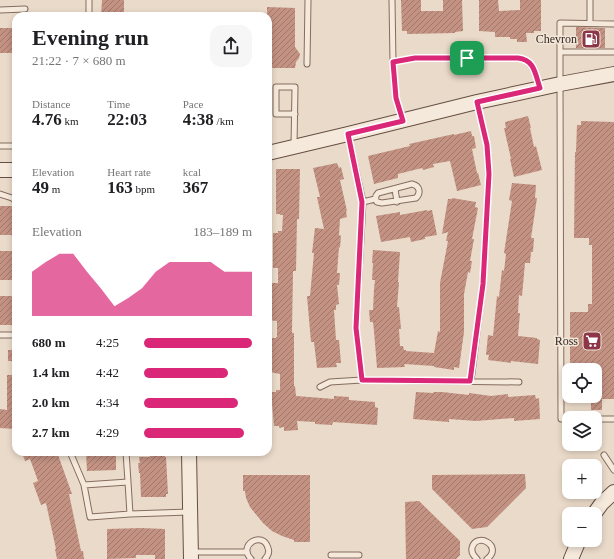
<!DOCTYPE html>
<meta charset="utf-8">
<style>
:root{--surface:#fff;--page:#f6f6f6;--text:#202124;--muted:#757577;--accent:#db2777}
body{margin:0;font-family:"Times New Roman",serif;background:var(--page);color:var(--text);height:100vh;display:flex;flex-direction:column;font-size:15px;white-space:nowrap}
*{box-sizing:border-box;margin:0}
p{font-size:13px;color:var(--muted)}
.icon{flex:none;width:22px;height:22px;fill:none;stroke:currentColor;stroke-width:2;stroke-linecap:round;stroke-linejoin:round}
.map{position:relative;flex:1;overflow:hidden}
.side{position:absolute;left:12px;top:12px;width:260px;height:444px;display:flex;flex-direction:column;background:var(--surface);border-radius:12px;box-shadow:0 2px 6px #0003}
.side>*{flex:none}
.controls{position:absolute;left:562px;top:363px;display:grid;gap:8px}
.controls a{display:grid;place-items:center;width:40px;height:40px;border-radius:8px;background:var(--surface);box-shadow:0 2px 6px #0003;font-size:20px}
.pin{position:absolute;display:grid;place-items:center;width:34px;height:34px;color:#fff;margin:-17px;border-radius:8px;box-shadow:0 2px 6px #0006}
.round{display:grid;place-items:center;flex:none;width:42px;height:42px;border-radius:12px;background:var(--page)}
.overview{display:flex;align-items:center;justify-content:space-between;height:68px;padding:0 20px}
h1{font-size:22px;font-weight:700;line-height:30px}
.figures{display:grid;grid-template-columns:repeat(3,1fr);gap:6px;height:68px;padding:4px 20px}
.figures div{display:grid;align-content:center}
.figures b{font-size:17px;font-weight:700}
.figures small{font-size:11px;font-weight:400}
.figures p{font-size:11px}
.chart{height:112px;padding:8px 20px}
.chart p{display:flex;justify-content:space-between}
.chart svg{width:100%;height:72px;margin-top:4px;fill:var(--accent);opacity:.7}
ul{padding:0 20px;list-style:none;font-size:13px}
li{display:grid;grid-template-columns:64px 48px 1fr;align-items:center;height:30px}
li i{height:10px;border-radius:5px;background:var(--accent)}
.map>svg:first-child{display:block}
.building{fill:url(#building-hatch)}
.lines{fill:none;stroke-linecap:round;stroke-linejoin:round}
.lane-casing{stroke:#846c60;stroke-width:7}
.secondary-casing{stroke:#664e43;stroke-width:16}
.lane{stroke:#f5e9db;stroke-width:5}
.secondary{stroke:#f5e9db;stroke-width:14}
.route-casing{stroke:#fff;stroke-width:8}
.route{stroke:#db2777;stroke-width:5}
.labels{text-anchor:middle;stroke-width:3;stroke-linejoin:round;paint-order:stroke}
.poi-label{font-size:12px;fill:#362821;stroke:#f2e6d8;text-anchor:end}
</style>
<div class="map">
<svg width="614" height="559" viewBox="0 0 614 559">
<defs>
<pattern id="building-hatch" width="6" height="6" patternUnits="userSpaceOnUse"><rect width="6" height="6" fill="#c39283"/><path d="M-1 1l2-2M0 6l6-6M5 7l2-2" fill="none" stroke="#9f776b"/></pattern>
</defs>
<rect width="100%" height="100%" fill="#eadac9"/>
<path class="building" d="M102,0H124V16H101Z
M401,0H421V11H443V0H462L463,31L455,32V33L407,34V31H402Z
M479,0H498L499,11L520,10V0H541V31H534V33H526L527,42H517V39H510V37H495V32L479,31Z
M267,7L295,8V47L300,54L299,58L296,62L295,68H268Z
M576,27L605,28V48H576Z
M0,28H16V53H0Z
M528,116L531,128H530L534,147L536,146L542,170L514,177L510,159H511L504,128H506L505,122Z
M581,121L614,122V399H602V410H591V396H595V370H570V312H588V304H592V245H589V238H574L575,152H576L577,125H581Z
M471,131L472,136H474L476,148L472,149L477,173H478L481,185L457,191L450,161L433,164L434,167L423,170L422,168L398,174V178L374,184L368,156L410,146L409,144L454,134V135Z
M337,163L339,168L341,167L344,179L340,180L347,211H346L347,217L340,219L339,235L341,236L340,248L339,247L337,273H340L339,285H337L339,304L336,305V310H334L336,340H339L341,363H336L337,367L317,368L314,342H311L307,296H310L314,253H312L315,228L324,229L317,197H320L313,168Z
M276,169H300L299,219H297L296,271H293L292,333H294V386H295L296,396L334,399V396L349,397V400L375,402V407L378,408L377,425L333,422L332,425L315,424V422L297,421L298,430L284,431V427L279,428V426H274L271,392H276V390H280V374L270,372L271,338H276V337H277V321L268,320L269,283H278V268H273V233H278V231H282L283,215H280V214H276Z
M512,183L536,185L535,198H537L531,238H534L533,252H531L530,263H525L522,296L519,295L518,313H520L518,336L537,338V339L540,340L538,364L511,361V363L488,360L489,355H486L488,335L493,336L497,296L499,297L502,270L504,271L506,254L504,253L512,201L509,200Z
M452,198L476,202L475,207L478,208L472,239H474L470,261H472L470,273L468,272L464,294V332L459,368L454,367V370L434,367V366L404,364L405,367L377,368L374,331L373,322H370L369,310H373L374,289L375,280H372L373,263H372L373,250L400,252L398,282H399L397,307H399L401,329H399L400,346H403L404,350H406V351L434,353L438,331L440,332V283L448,241H446L448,232L442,234L448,199H452Z
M0,206H15V235H0Z
M427,210V211L432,210L437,235L425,237V239L411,242L410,237L381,242L376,216L400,212V215Z
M0,251H13V280H0Z
M0,296H13V325H0Z
M8,350H16V361H8Z
M7,375H16V429L0,428V409L7,410Z
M416,392L433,393L434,392H442L469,395V393L491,396L508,394V397L535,395L536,399L539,398L540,419L514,421V418L476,421L449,419V422L413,419Z
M22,452H57L72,494H69L81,551H83L84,559H57L55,549H56L46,503L41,505L33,483L38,481L30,459L25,461Z
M86,452H116V470L87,471Z
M149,452H165V457H166L168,494H166V497H141L140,473H139L138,463H140L139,457H150Z
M525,474L526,488L487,527L472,529L432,489V475Z
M243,475H310V542H294V540L282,536L272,531L263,523L250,507L246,498L245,491H243Z
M419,501L460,541V555L456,559H406L405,502Z
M141,528L165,529V559H155V555H136V558L107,559V529Z"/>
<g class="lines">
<defs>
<path id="lane" d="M392,0L393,62
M0,10L25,9
M89,16V0
M590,23V0
M560,52H614
M307,64L308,0
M403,120L396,98L393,62L415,58H518C534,60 535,74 540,87
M348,135L363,202L356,328L362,380
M0,146H16
M294,146L295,87H276V114H295
M412,184C420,186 421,193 416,198L382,203L377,202C375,199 375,196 378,193Z
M395,189L397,202
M0,194L12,198L16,201
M363,202L375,199
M0,335H14L16,333
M471,381L483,284L489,174L487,145L477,102
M320,387L330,382L362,380L519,382
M569,419H561L560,84V23L614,24
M595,419H614
M70,452L84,485L128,482L126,452
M604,455L614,470
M84,485L90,517L130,514L128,482
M130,514L189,512
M192,552H247
M331,555H359
M251,559C237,545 263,530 268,548C270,553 268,556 265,559
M477,559C474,556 471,553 472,548C476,531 504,546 487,559"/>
<path id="secondary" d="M268,153L348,134L477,102L560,84L614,74
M0,170H16
M189,452L191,559
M594,514L602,503L614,492
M571,559L579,540"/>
</defs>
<use href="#lane" class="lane-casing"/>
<use href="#secondary" class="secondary-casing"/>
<use href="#lane" class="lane"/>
<use href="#secondary" class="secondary"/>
</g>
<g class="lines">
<defs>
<path id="route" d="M415,58H518C535,60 535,74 540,88L477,102L487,145L489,174L483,284L470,381L362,380L356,328L362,202L348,134L403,121L396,98L393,62Z"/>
</defs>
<use href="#route" class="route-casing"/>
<use href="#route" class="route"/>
</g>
<defs>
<symbol id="fuel-square" viewBox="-11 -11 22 22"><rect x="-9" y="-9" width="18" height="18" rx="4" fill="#8c3647" stroke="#f2e6d8"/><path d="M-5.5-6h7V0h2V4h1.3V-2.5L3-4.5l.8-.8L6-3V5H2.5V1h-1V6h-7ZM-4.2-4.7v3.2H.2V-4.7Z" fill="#fff"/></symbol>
<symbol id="supermarket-square" viewBox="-11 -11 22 22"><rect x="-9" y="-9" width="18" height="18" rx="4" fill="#8c3647" stroke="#f2e6d8"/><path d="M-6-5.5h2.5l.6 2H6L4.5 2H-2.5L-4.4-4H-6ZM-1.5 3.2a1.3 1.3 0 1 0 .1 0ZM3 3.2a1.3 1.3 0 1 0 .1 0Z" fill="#fff"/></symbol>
</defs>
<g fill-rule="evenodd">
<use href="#fuel-square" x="580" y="28" width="22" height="22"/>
<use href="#supermarket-square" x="581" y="330" width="22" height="22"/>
</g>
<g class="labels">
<g class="poi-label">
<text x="577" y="43">Chevron</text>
<text x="578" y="345">Ross</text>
</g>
</g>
</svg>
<div class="controls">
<a><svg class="icon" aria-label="locate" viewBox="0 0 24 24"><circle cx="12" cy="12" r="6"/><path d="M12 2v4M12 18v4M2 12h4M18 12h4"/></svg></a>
<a><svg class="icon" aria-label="layers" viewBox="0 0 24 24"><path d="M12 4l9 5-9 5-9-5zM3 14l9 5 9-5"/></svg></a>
<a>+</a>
<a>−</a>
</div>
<div class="pin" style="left:467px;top:58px;background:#1e9e55"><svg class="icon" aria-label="arrive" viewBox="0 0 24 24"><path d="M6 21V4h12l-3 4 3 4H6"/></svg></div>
<section class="side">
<div class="overview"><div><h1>Evening run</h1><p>21:22 · 7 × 680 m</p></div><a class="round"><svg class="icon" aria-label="share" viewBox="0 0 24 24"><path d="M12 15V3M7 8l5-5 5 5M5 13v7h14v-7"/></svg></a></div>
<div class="figures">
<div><p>Distance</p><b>4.76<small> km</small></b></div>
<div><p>Time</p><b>22:03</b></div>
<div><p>Pace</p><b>4:38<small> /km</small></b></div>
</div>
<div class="figures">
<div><p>Elevation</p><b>49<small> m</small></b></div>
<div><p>Heart rate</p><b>163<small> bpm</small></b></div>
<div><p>kcal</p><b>367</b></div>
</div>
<div class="chart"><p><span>Elevation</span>183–189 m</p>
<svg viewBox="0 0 160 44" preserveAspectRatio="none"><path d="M0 44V17L10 11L20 6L30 6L40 17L50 27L60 38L70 33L80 27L90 17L100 11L110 11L120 11L130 11L140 17L150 17L160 17V44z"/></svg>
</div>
<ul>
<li><b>680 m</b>4:25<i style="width:100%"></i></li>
<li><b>1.4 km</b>4:42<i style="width:78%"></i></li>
<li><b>2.0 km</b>4:34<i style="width:87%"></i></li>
<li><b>2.7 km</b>4:29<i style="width:93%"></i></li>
</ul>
</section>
</div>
